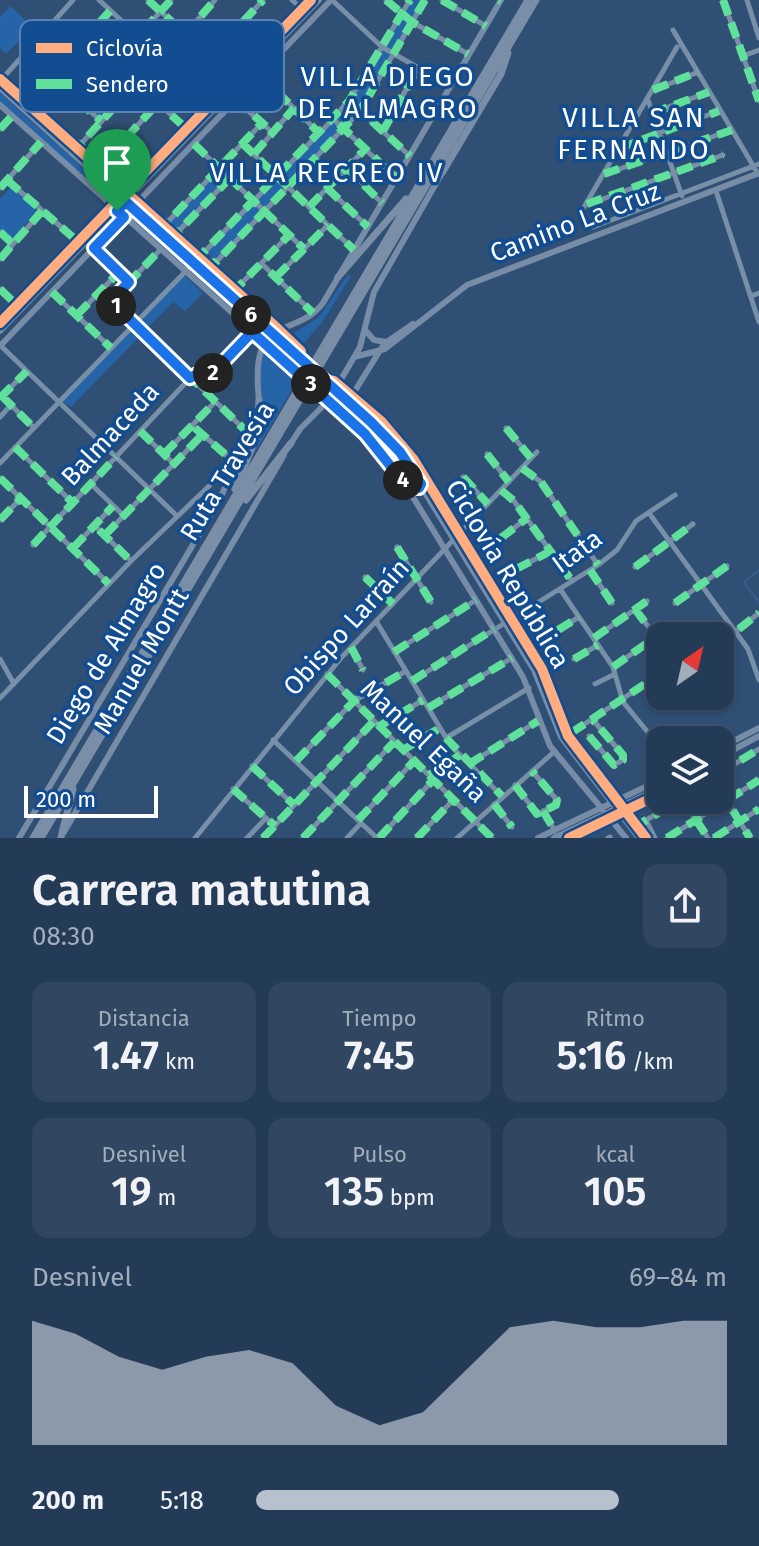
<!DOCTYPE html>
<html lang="es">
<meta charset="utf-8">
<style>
:root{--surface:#243b57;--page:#304661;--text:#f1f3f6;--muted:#a3adba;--line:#41556d;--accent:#b7c1ce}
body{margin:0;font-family:"Fira Sans",sans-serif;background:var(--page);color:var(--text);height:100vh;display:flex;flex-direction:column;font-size:30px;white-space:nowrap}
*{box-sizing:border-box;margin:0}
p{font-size:26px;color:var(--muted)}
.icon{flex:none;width:44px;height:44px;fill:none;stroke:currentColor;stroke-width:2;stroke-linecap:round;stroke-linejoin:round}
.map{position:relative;height:838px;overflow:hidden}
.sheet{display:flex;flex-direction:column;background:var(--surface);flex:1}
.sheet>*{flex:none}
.needle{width:52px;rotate:34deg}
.fabs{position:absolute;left:646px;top:622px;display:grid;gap:16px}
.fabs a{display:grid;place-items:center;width:88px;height:88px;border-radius:16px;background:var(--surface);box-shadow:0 2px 6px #0004,0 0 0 2px var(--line);font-size:40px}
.scale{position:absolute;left:24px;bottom:20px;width:134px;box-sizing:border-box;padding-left:8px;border:4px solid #fff;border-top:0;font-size:22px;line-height:28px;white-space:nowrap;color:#fff;-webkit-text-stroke:6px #134d91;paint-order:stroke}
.pin{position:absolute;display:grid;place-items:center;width:68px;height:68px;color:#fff;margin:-82px -34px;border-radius:50% 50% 50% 0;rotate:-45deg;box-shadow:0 0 8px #0007}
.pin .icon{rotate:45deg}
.km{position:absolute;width:40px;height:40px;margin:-20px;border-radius:50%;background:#222;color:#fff;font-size:22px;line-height:40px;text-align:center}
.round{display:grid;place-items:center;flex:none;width:84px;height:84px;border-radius:16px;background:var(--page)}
.summary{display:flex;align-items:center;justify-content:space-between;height:136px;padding:0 32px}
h1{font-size:44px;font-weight:600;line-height:60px}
.stats{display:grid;grid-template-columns:repeat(3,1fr);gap:12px;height:136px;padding:8px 32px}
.stats div{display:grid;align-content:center;border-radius:16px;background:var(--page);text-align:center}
.stats b{font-size:40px;font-weight:600}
.stats small{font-size:22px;font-weight:400}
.stats p{font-size:22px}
.chart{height:224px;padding:16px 32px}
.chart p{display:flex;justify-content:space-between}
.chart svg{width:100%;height:144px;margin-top:8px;fill:var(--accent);opacity:.7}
ul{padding:0 32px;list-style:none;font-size:26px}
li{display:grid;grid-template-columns:128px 96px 1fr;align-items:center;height:60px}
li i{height:20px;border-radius:10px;background:var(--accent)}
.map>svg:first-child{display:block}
.green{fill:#2664a8}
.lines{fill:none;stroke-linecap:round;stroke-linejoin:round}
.stream{stroke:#355e8e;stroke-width:2}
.minor{stroke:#778fa7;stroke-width:5}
.major{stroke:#778ca6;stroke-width:6}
.highway{stroke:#7a8fa7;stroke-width:7}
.major-bridge{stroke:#778ca6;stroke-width:6}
.quiet{stroke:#60e19b;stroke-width:8;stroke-dasharray:16 8;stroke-linecap:butt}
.cycleway-casing{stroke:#134d91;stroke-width:15}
.cycleway{stroke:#ffac80;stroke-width:10}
.route-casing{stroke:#fff;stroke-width:16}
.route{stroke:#1a73e8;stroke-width:10}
.labels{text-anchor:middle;stroke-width:7;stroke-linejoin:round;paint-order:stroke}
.street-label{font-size:26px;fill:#fff;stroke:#134d91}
.neighbourhood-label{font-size:28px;letter-spacing:2px;fill:#fff;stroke:#134d91}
.key{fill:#134d91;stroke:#5a82b2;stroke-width:2}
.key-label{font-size:22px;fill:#fff}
</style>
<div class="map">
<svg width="759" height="838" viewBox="0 0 759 838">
<rect width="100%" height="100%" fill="#304f74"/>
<path class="green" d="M411,0H424L360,110L216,261L206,252L334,119Z
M10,6L33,27L6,54L0,48V17Z
M134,42L154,59L101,117L84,99Z
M0,93L269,336L265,341L0,102Z
M218,170L227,178L175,233L167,225Z
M11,187L38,211L12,239L0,229V199Z
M184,275L203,293L185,311L173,302L71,407L62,401Z
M348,275L351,276L323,321L297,351L284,339L318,318Z
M265,348L294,375L296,383L254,454C257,446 261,438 262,430C268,403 251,374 265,348Z"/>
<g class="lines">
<path class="stream" d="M759,570L744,582L759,603"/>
<path class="minor" d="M99,0L223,114
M148,0L239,83
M292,0L306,13
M332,0L382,47L450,86
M386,0L412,22L468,54
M442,0L486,26
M723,0L759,101
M747,0L759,38
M673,30L758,174
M185,34L215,0
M25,53L101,121
M743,56L759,50
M211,57L263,0
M260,75L319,133
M51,76L110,11
M0,81L73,0
M136,83L191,133
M654,90L698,72
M236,100L273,133
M648,100L682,196
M79,101L171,0
M349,101L410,156
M652,113L709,92
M333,119L396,178
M0,129L12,116
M383,131L418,68
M242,143L354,250
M194,144L304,249
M621,147L719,111
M72,154L183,31
M254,154L294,108
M347,168L382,203
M94,173L158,103
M605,174L732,130
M7,180L83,246
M0,188L41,142
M327,188L368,227
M716,191L759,322
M589,204L723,155
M309,207L365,149
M580,214L677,47
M593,227L759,164
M0,232L13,244
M158,232L262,123
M169,241L230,178
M94,248L129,282
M201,255L210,263L216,262L360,111L425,0
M0,259L42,211
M262,264L313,313
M276,277L328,225
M0,289L21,309
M101,291L247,432
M52,292L111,348
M229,296L289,235
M751,296L759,293
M111,301L160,250
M77,315L119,272
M0,345L177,516
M2,396L34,428
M1,397L27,371
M0,417L11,405
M506,428L531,458
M140,431L174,464
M15,447L73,503
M164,454L215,402
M487,454L509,482
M0,463L333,119L352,96L410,0
M522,468L541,482L598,565
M463,477L488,504
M0,478L109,584
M91,484L124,516
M501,490L514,501L572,581
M649,513L748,649L759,680
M0,520L21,498
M95,526L131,561
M105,535L202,435
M501,538L527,518
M33,545L193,375L197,374L206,380L252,332
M397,547L431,602
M73,548L113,506
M635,567L693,524
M516,569L551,551
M590,570L612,603
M365,577L393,604
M560,589L613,667L623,702L660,747
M675,603L727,566
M635,609L656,637
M376,621L451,746L502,796
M558,630L579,617
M594,638L647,601
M720,644L759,613
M351,647L363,670
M394,652L476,600
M0,659L14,684
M574,659L598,645
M613,667L667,629
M327,674L492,838
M412,681L598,565L617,550L636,521L675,495
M595,684L615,674
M668,696L676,705
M0,698L131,561L234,462L192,425
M428,708L512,658
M378,727L423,700
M571,733L660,674
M589,736L614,765L623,760V755L593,720
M446,738L529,688
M273,740L377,838
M403,750L440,728
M296,761L354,701L406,671
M469,764L538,721
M252,766L294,805
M720,773L759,749
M429,775L460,755
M515,785L537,814L556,805L557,800L532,771
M233,789L275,826
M720,790L750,838
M683,800L708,838
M494,804L512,827
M543,811L555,831
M358,820L414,761
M647,822L655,838
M633,828L680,800
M195,838L341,658L537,452
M247,838L266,818
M263,838L373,722
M303,838L394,742
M347,838L361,823
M379,838L434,779
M417,838L454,799
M457,838L555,751
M608,838L610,837
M667,838L759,780
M714,838L759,809"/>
<path class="major" d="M0,88L301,361
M0,105L295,369
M0,331L319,0
M366,331L374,340L386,342
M0,346L331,0
M354,357L385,349L467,285L759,173
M325,383L371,422L405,460L534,670L561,737L639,838
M319,391L374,443L400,476L523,677L550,746L626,838
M259,401C257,378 253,343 279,330C297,322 311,319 323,303L501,0
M348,402L384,344L413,324
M290,445L300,429L329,400L360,347L374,292L442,173
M720,748L759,728
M720,757L759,736
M64,832L284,455
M19,838L220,499L257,412
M538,838L660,780
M554,838L660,788"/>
<path class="highway" d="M433,175L442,173L501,74L508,53
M338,277L406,199
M235,489L257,436L259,400
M246,500L291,443
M61,837L73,789
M33,838L528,0
M41,838L536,0"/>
<path class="major-bridge" d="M301,361L325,383
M295,369L319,391"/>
<path class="quiet" d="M148,0L239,83
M386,0L412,22L468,54
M442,0L486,26
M499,0L501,1
M723,0L759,101
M185,34L215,0
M25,53L101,121
M211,57L263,0
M260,75L319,133
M51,76L110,11
M136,83L191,133
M653,90L698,72
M236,100L267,127
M79,101L171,0
M354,105L410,156
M652,113L709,92
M339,124L396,178
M0,129L12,116
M383,131L418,68
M242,143L354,250
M194,144L304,249
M620,148L719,111
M72,154L183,31
M254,154L294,108
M347,168L382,203
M94,173L158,103
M604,174L732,130
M7,180L83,246
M0,188L41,142
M327,188L368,227
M587,204L723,155
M309,207L365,149
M0,232L13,244
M158,232L262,123
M169,241L230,178
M94,248L126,279
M204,258L210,263L216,262L360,111L425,0
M0,259L42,211
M195,261L349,101L410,0
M270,272L313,313
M276,277L328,225
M0,289L21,309
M101,291L247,432
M52,292L111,348
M232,293L289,235
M111,301L160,250
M77,315L119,272
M2,396L34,428
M0,398L27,371
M195,428L234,462
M506,428L531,458
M140,431L168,458
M15,447L73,503
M164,454L215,402
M487,454L509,482
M522,468L541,482L598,565
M463,477L488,504
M0,478L109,584
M501,490L514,501L572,581
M0,520L21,498
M99,530L131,561
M105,535L202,435
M501,538L527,518
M33,545L116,457
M397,547L431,602
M73,548L113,506
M635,567L693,524
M516,569L551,551
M590,570L612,603
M365,577L393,604
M675,603L727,566
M635,609L656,637
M558,630L579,617
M594,638L647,601
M720,644L759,613
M351,647L363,670
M394,652L476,600
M574,659L598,645
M613,667L667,629
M327,674L492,838
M412,681L494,629
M668,696L676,705
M428,708L512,658
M378,727L423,700
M571,733L660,674
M589,736L614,765L623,760V755L593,720
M446,738L502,796
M403,750L440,728
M296,761L354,701L406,671
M469,764L538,721
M252,766L294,805
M720,773L759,749
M429,775L460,755
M515,785L537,814L556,805L557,800L532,771
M233,789L275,826
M720,790L750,838
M683,800L708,838
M494,804L512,827
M543,811L555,831
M358,820L414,761
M633,828L680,800
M263,838L373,722
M303,838L394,742
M379,838L434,779
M417,838L454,799
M667,838L759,780
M714,838L759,809"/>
<defs>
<path id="cycleway" d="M0,79L276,327L301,351V358L324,379L334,381L381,421L414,460L542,669L568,736L646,838
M0,323L311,0
M569,838L660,794"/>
</defs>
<use href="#cycleway" class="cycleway-casing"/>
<use href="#cycleway" class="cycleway"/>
</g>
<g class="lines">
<defs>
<path id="route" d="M126,202L371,422L400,452L421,484L419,488H408L365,434L252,332L206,380L197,374L190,378L111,301L129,282L94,248L124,217L117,211Z"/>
</defs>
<use href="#route" class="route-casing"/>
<use href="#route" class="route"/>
</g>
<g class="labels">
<g class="street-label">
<text transform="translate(575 222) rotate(-21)" y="9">Camino La Cruz</text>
<text transform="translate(110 434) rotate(-47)" y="9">Balmaceda</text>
<text transform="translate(227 471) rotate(-59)" y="9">Ruta Travesía</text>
<text transform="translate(577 551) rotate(-36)" y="9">Itata</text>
<text transform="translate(508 574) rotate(59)" y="9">Ciclovía República</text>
<text transform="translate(346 627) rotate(-48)" y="9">Obispo Larraín</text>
<text transform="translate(106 653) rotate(-59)" y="9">Diego de Almagro</text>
<text transform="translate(141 661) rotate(-60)" y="9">Manuel Montt</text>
<text transform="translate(424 741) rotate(44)" y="9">Manuel Egaña</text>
</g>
<g class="neighbourhood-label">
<text x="388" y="86">VILLA DIEGO<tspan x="388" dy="32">DE ALMAGRO</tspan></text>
<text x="634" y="127">VILLA SAN<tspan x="634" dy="32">FERNANDO</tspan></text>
<text x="327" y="182">VILLA RECREO IV</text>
</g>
</g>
<rect x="20" y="20" width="264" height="92" rx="12" class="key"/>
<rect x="36" y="43" width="36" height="10" fill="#ffac80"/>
<rect x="36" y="79" width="36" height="10" fill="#60e19b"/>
<g class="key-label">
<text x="86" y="56">Ciclovía</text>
<text x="86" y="92">Sendero</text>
</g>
</svg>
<div class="fabs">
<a><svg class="needle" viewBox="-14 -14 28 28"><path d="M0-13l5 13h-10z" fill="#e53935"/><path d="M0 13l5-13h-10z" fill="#a3adba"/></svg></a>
<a><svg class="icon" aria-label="layers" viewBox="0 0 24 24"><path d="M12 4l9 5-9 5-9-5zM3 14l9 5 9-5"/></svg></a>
</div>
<div class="scale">200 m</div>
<div class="pin" style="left:117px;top:211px;background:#1e9e55"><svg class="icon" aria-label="arrive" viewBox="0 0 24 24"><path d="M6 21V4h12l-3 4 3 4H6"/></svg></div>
<b class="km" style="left:116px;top:306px">1</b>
<b class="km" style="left:213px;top:373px">2</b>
<b class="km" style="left:311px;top:384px">3</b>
<b class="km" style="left:403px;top:480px">4</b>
<b class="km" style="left:251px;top:315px">6</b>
</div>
<section class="sheet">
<div class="summary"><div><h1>Carrera matutina</h1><p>08:30</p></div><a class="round"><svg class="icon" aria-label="share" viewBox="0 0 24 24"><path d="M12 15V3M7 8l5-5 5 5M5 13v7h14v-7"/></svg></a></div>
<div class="stats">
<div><p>Distancia</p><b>1.47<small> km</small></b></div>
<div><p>Tiempo</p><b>7:45</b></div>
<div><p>Ritmo</p><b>5:16<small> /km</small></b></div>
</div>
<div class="stats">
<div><p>Desnivel</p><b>19<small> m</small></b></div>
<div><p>Pulso</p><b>135<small> bpm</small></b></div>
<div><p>kcal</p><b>105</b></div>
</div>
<div class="chart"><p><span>Desnivel</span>69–84 m</p>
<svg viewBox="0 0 160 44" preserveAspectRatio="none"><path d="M0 44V6L10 10L20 17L30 21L40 17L50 15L60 19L70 32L80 38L90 34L100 21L110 8L120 6L130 8L140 8L150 6L160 6V44z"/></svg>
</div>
<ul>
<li><b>200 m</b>5:18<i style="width:77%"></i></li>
</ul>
</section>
